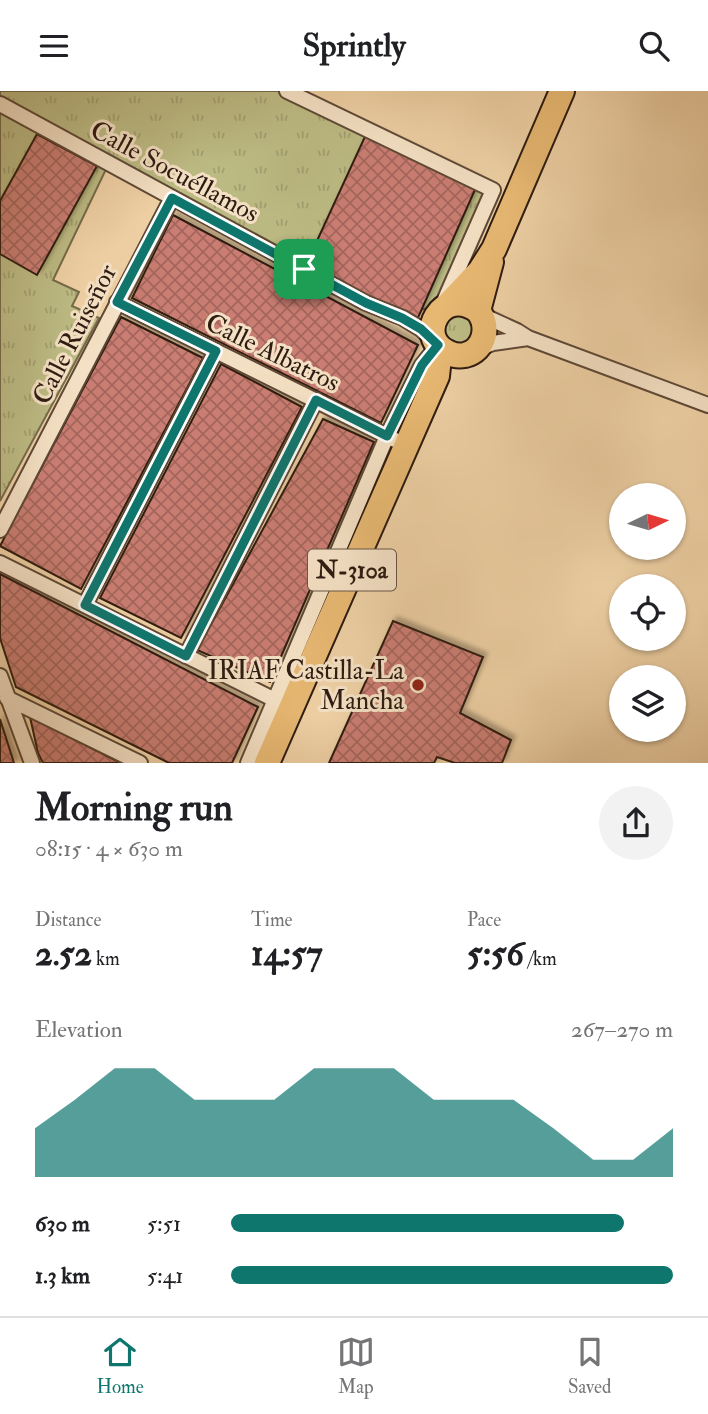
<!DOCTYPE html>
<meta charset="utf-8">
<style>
:root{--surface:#fff;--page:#f2f2f2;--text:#202124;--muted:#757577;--line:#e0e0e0;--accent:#0f766e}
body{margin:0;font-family:"IM FELL Double Pica",serif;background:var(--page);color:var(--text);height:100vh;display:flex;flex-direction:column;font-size:26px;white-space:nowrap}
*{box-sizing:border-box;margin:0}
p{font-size:23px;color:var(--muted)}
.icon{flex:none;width:38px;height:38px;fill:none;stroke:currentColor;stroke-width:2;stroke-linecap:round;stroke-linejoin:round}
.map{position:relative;height:672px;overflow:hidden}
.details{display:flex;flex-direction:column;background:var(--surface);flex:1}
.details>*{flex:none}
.needle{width:46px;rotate:85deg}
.tools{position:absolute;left:609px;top:392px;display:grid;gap:14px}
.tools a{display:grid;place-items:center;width:77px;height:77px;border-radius:50%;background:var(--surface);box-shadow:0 2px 5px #0004;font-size:35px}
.pin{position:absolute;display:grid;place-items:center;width:60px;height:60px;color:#fff;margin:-30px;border-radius:14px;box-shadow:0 4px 10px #0006}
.round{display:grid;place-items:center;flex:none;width:74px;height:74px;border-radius:37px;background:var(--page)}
.head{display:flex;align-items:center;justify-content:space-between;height:119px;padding:0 35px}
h1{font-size:38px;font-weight:700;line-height:52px}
.metrics{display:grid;grid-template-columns:repeat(3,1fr);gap:10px;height:119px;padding:7px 35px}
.metrics div{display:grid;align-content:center}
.metrics b{font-size:35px;font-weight:700}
.metrics small{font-size:19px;font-weight:400}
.metrics p{font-size:19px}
.chart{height:196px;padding:14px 35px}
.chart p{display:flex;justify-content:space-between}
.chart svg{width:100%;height:126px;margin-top:7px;fill:var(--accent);opacity:.7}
ul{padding:0 35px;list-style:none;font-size:23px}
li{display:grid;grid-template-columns:112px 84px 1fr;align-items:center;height:52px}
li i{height:18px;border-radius:9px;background:var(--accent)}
header{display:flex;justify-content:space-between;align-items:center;height:91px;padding:0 35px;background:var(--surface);font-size:32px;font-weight:700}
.tab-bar{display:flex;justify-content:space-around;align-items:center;height:98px;border-top:2px solid var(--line);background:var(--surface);font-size:19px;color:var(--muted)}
.tab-bar a{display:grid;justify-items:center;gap:4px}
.tab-bar .current{color:var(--accent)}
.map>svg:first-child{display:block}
.park{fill:url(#park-tufts);stroke:#756a4a;stroke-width:2}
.building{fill:url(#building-cross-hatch);stroke:#2e1b11;stroke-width:2;filter:url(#shadow)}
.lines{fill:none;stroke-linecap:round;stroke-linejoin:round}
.street-casing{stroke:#5e4836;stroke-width:18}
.highway-casing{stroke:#2e1b11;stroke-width:28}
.street{stroke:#f4e0c4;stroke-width:14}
.highway{stroke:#e7b872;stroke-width:24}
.route-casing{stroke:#fff;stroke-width:14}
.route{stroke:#0f766e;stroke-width:9}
.poi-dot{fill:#8f2418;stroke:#f4e0c4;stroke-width:2.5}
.labels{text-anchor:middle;stroke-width:6;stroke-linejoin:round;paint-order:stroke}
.shield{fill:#f4e0c4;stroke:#695647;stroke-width:2}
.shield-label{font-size:24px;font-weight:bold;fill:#2e1b11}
.street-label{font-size:26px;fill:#2e1b11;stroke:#f4e0c4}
.poi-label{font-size:26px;fill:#2e1b11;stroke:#f4e0c4;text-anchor:end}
</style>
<header><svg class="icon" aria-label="menu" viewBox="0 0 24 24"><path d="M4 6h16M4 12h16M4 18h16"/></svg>Sprintly<svg class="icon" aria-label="search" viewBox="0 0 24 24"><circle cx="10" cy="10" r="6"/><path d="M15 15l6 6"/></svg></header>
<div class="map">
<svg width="708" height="672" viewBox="0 0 708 672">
<defs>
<pattern id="park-tufts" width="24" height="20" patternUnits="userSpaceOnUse" patternTransform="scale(1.75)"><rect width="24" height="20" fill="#bcba83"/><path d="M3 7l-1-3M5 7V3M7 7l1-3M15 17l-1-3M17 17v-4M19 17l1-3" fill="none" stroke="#a29f70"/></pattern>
<pattern id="building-cross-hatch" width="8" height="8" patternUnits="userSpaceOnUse" patternTransform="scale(1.75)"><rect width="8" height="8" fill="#ca7d72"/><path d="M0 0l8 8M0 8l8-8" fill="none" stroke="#a4665c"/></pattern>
<filter id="shadow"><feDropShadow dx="4" dy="-4" stdDeviation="2" flood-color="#0004"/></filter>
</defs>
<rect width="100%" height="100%" fill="#eed0a4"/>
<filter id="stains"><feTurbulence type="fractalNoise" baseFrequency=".00286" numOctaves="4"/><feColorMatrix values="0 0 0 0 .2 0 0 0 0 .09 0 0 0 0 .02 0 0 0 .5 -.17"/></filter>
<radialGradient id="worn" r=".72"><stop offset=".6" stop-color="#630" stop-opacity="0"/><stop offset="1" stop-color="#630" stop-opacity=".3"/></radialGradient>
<path class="park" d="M0,0H303L492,91L444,199V207C416,225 415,222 384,214L0,5Z
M0,13L109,72L53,189L79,201L72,215L99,227L0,410Z
M462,217L480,243L454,258L439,232Z"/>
<path class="building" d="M368,39L478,92L417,229L304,178Z
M37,43L97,75L37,184L0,163V110Z
M173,124L418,254L381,332L132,207Z
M121,226L203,267L81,498L0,455Z
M221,273L302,316L181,547L100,507Z
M323,328L374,351L270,591L197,559Z
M0,483L258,616L232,672H169L16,596L0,547Z
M393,530L483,566L460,622L511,649L502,672H455L437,666L434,672H329Z
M30,626L121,672H43L38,662Z
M0,628L14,672H0Z"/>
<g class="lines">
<defs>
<path id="street" d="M287,0L493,99L445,208
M0,13L366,212L403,227L421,238L438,254L422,274L387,345L248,672
M117,211L395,349
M482,224L517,240L528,247L708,314
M478,258L493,252L528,247
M0,439L172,107
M0,472L281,612
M85,514L216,260
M186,565L316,309
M0,585L32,672
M7,607L140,672"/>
<path id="highway" d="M447,215L480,180L494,158L562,0
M478,220C442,193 413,247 449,262C455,265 459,265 465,264C485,259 490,235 478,220L491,171
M267,672L437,285L440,257"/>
</defs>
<use href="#street" class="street-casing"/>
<use href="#highway" class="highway-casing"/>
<use href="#street" class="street"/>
<use href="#highway" class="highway"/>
</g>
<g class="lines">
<defs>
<path id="route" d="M172,107L366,212L402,227L421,238L438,254L422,274L387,345L316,309L186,565L85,514L216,260L117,211Z"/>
</defs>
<use href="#route" class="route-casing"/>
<use href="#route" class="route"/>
</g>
<circle class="poi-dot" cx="418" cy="594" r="7"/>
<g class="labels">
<rect class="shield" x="308" y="458.5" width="88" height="41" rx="5"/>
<g class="shield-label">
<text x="352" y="487">N-310a</text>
</g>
<g class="street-label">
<text transform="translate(175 80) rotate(28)" y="9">Calle Socuéllamos</text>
<text transform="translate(74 243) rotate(-63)" y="9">Calle Ruiseñor</text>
<text transform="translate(273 261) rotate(26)" y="9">Calle Albatros</text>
</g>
<g class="poi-label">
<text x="404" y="588">IRIAF Castilla-La<tspan x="404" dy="30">Mancha</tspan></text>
</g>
</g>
<rect width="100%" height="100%" filter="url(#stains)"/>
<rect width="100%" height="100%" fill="url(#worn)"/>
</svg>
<div class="tools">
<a><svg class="needle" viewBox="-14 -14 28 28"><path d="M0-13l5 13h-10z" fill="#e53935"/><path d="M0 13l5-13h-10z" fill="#757577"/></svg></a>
<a><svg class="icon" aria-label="locate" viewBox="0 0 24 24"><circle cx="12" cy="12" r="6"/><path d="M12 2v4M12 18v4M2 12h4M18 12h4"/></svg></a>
<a><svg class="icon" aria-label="layers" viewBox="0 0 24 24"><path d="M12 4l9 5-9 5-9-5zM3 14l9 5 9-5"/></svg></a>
</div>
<div class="pin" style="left:304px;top:178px;background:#1e9e55"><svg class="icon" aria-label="arrive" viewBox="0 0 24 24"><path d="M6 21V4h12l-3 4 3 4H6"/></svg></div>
</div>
<section class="details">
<div class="head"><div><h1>Morning run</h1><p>08:15 · 4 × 630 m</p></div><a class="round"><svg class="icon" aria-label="share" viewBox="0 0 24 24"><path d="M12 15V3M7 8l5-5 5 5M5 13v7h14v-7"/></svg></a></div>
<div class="metrics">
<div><p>Distance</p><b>2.52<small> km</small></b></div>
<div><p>Time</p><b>14:57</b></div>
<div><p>Pace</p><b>5:56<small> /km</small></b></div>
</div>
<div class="chart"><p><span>Elevation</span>267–270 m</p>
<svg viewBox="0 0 160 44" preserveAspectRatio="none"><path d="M0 44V27L10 17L20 6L30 6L40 17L50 17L60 17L70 6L80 6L90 6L100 17L110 17L120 17L130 27L140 38L150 38L160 27V44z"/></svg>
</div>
<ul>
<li><b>630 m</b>5:51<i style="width:89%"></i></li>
<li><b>1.3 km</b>5:41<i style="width:100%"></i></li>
</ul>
</section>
<nav class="tab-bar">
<a class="current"><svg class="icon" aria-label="home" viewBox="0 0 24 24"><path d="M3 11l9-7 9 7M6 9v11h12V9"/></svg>Home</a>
<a><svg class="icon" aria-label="map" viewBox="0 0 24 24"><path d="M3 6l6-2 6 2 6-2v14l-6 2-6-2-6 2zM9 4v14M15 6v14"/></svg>Map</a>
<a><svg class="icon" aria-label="saved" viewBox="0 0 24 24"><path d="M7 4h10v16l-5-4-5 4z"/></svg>Saved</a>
</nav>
